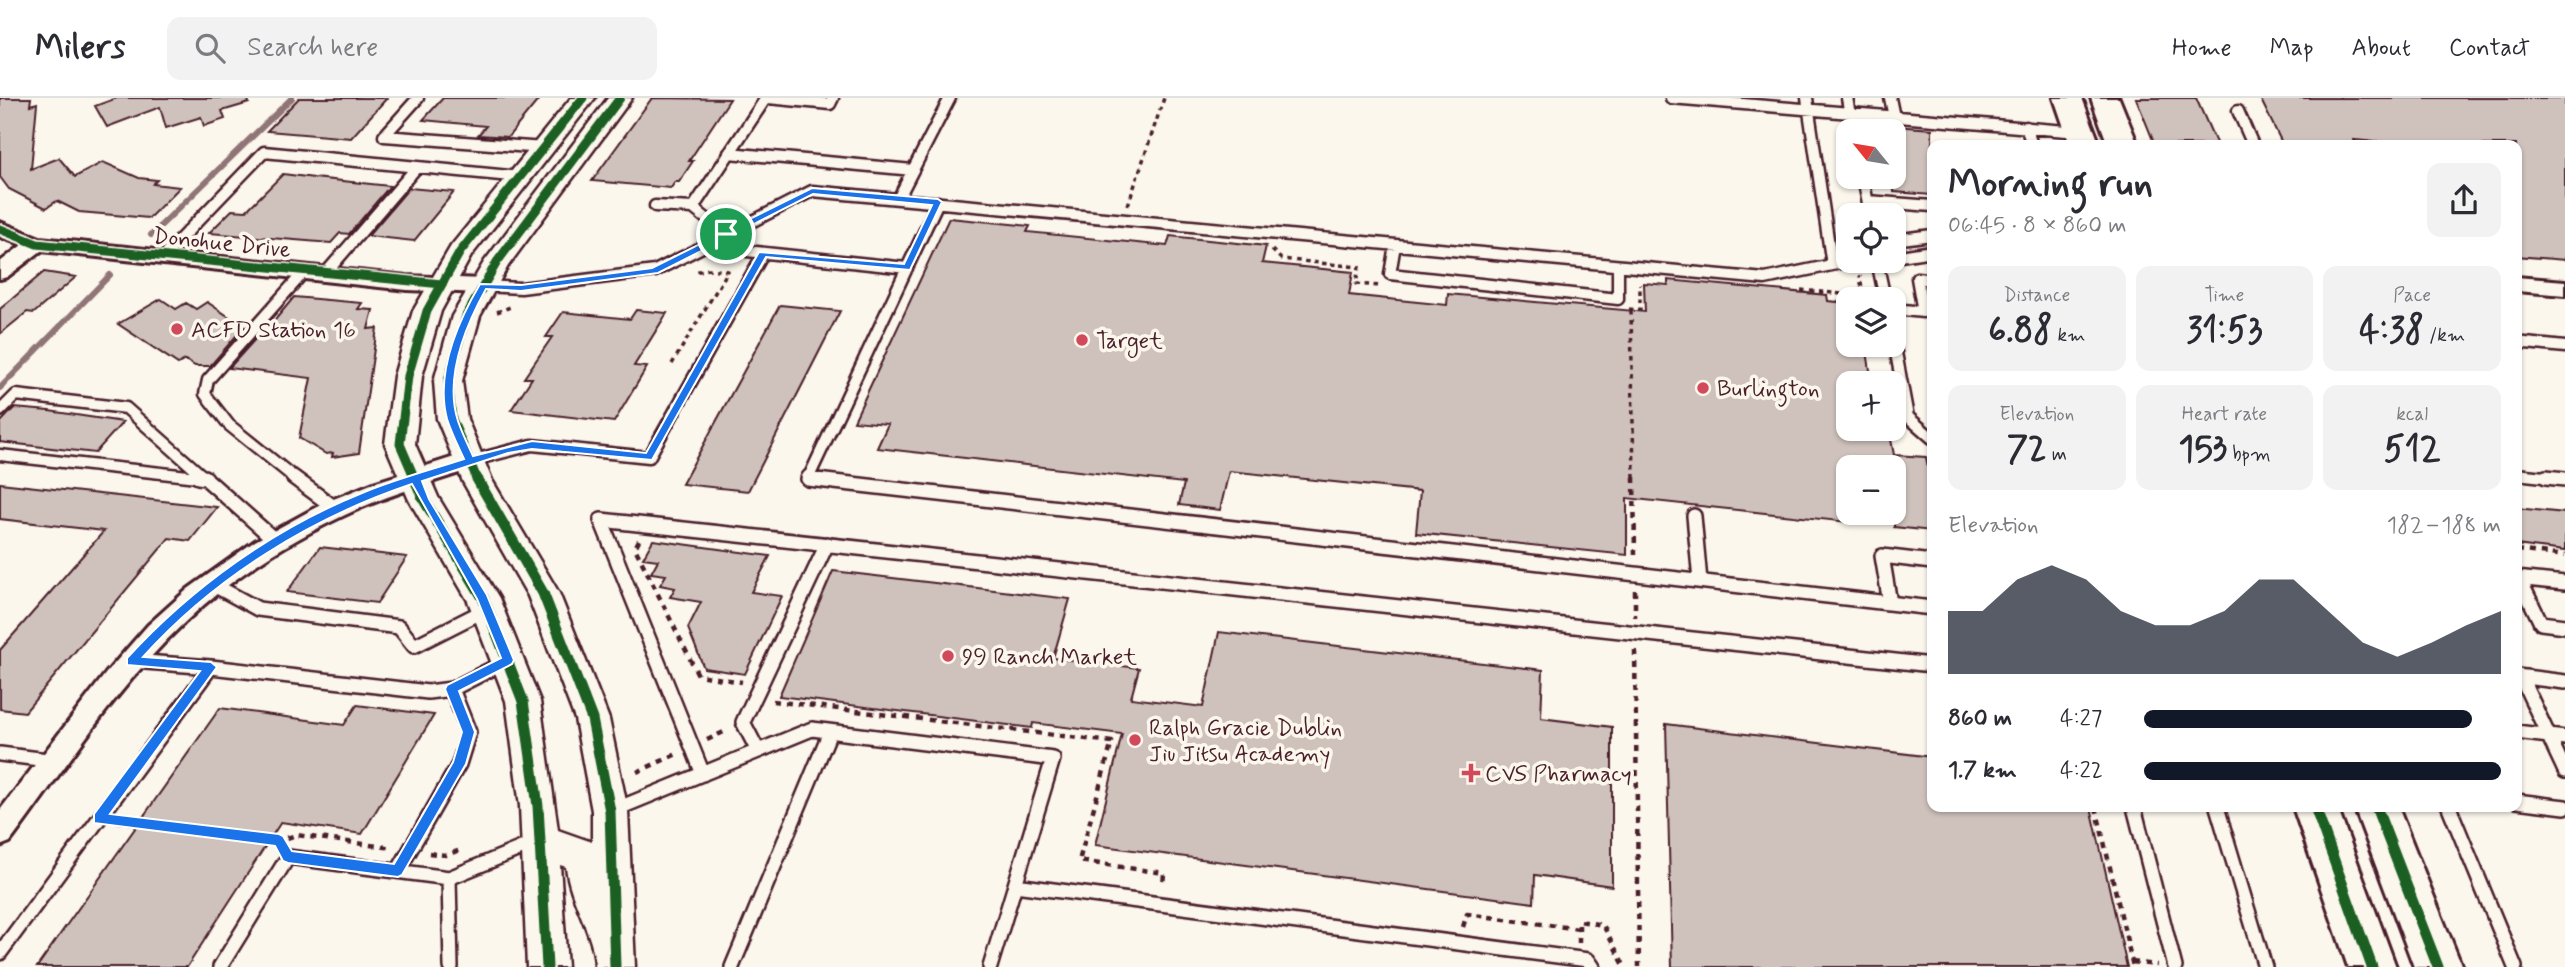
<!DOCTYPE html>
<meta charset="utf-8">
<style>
:root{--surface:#fff;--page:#f2f2f3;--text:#2b2b33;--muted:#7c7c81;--line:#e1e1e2;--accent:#111827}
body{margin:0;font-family:Mynerve,sans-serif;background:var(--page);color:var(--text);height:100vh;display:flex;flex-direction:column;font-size:26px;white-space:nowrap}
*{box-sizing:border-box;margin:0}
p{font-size:23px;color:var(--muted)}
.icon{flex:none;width:38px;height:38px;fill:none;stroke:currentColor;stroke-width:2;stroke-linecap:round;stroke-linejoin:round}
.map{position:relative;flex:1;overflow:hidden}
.drawer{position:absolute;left:1927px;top:42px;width:595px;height:672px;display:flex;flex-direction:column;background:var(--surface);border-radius:14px;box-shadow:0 2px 5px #0004}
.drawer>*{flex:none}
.needle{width:46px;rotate:300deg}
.buttons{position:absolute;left:1836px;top:21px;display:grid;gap:14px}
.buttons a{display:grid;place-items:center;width:70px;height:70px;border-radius:14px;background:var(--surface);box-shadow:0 2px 5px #0004;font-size:35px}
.pin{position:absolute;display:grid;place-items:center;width:60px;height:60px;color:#fff;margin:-30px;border:4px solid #fff;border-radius:50%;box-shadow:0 2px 7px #0007}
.round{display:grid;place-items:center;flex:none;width:74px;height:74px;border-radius:14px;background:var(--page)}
.overview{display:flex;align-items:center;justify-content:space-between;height:119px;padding:0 21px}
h1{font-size:38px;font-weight:800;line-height:52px}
.stats{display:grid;grid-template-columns:repeat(3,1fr);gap:10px;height:119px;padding:7px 21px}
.stats div{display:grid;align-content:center;border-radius:14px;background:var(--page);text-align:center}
.stats b{font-size:35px;font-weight:800}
.stats small{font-size:19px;font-weight:400}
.stats p{font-size:19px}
.chart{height:196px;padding:14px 21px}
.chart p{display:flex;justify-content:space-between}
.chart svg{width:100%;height:126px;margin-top:7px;fill:var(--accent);opacity:.7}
ul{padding:0 21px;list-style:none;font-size:23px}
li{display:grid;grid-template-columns:112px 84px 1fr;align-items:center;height:52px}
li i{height:18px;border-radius:9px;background:var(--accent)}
header{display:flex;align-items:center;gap:42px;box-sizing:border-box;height:98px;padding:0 35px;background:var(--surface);border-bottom:2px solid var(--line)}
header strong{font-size:33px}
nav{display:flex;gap:38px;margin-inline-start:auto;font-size:24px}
.search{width:490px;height:63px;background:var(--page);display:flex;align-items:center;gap:18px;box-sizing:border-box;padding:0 24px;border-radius:14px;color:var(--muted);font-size:26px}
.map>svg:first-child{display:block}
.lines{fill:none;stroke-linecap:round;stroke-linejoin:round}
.stream{stroke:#907477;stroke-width:6}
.building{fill:#cfc2bc;stroke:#4a1f2b;stroke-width:2}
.service-far1-casing{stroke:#4a1f2b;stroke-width:15}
.service-casing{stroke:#4a1f2b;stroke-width:18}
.minor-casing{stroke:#4a1f2b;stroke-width:6}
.tertiary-casing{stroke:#4a1f2b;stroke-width:5}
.primary-casing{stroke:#4a1f2b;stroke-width:6}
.path-far1{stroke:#4a1f2b;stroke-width:3.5;stroke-dasharray:4.5 4.5;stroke-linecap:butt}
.path{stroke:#4a1f2b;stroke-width:4.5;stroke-dasharray:6 6;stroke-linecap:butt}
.service-far1{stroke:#fbf7ec;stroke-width:10}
.service{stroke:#fbf7ec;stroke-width:13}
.minor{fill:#fbf7ec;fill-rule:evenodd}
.tertiary{fill:#fbf7ec;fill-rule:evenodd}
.primary{fill:#fbf7ec;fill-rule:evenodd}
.cycleway-far1-casing{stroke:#fbf7ec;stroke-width:12}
.cycleway-casing{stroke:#fbf7ec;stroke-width:16}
.cycleway-far1{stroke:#1b5e20;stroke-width:9}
.cycleway{stroke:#1b5e20;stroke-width:11}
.route{fill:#1a73e8;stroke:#fff;stroke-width:2;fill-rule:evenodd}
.poi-dot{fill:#d1495b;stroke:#fbf7ec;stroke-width:2.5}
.labels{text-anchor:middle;stroke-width:7;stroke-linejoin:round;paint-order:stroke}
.street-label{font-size:23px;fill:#4a1f2b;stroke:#fbf7ec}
.poi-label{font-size:23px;fill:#4a1f2b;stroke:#fbf7ec;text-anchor:start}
</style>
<header>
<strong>Milers</strong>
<div class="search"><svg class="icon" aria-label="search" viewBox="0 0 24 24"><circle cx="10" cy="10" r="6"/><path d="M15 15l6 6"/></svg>Search here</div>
<nav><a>Home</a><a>Map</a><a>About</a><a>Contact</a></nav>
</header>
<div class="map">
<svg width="2565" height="869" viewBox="0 0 2565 869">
<rect width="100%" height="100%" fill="#fbf7ec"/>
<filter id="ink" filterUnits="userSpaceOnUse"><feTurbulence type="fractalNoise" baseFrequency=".0143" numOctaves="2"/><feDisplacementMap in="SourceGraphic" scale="14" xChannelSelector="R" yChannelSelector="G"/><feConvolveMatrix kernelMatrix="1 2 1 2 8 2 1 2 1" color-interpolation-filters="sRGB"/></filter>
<g filter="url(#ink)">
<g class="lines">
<path class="stream" d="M151,137L292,0
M0,290L110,177"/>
</g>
<path class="building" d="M0,0H31L30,7L37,5L31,71L59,60L75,79L103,64L139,80L157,82L153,86L180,89L149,120L79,114L57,103L46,110L9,91L0,79Z
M117,0H248L249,5L222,13L225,21L204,28L201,19L166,30L160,9L107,29L95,8Z
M299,0H387L351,40L267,33Z
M443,0H540L508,39L478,37L486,28L423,22Z
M652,0L730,1L689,63H693L679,84H675L671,90L592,83Z
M2136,0H2196L2217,47H2155Z
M2260,0H2565V162L2516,158V47H2409L2354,42L2357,47H2283Z
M1894,28L1932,31V97L1894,94Z
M283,76L314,80L390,88L349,136L340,135L331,145L209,135L232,112L246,113Z
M409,90L454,94L414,143L368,138Z
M949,120L1030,128L1027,134L1167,148L1170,138L1266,148L1262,165L1353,174L1349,197L1447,207L1448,196L1645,214L1644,185L1668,187V182L1827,197L1828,203L1848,205V247H1866L1872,285H1848V331H1889L1894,357L1926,359L1932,391V433L1894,429V369H1848V424L1627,400V457L1416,435L1420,393L1229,373L1220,412L1179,407L1184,385L877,350L888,326L854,323Z
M44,174L76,179L34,215L27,214L0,236V211Z
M294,199L362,205L358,211L373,212L368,231L377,230L359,355L332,359L333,355L326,356L299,340L311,280L229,270L257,239L260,240Z
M161,201L176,211L186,205L196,211L207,204L244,229L210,268H195L185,262L178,266L118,226Z
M780,207L840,213L748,393L682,386Z
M636,212L667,215L634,268L647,269L614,324L511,312L532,280H524L552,239H546L563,214L630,221Z
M14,310L49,313L123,324L95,355L0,344V325Z
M0,385L217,409L190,443L169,440L25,614L0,611V552L104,433L0,421Z
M2516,410L2565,415V453L2516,447Z
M653,442L770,458L751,494L782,498L745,576L704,570L688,530L701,504L670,499L675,490L660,487L666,477L651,475L658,462L643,460Z
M320,449L364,454L407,459L377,505L287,494Z
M833,473L1070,501L1053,560L1139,570L1131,600L1203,609L1219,534L1543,572L1541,620L1612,629V788L1535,777L1534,805L1095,747L1122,636L1033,625L1032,630L779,598Z
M357,607L434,617L362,736L281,724L187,869H37L220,610L344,627Z
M1666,626L1932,659V709H2091L2127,869H1672Z"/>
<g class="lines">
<defs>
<path id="service-far1" d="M418,0L384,38L544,50
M766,0L693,110L747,153L907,170
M768,0L830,6L833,0
M1671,0L2079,34
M1807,0L1832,167
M1847,0L1853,33
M1890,0L1894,19
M2238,13L2253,47
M2026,29L2032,47
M729,55L913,72
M1863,79L1870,117
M898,101L950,0
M1868,103L1932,108
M655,108L693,110
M1894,142L1932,137
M1395,147L1390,176L1618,201V168
M1894,159L1932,153
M162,160L264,54L521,79
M1877,163L1885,201
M325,176L417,69
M483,188L521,190L655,173L812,93L1765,181L1851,163
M1894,211L1923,214L1917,180L1932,182
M1894,244L1908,319L1932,340
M2516,244L2565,249
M0,313L16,297L126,310L206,381
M0,357L206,380
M470,363L532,347L649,359L763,156
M2516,376L2563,381
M296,381L229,327L205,296L208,282L304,174
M808,381L938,104"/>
<path id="service" d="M198,379L206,380
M204,379L276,443
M293,379L335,410
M809,379L808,381L1932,510
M2546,379L2565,381
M1694,418L1700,483
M2516,480L2565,485
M2519,480L2541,525L2565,528
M212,486L258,511L399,529L414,548L487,511
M1890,505L1882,458L1932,464
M132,563L211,569
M2517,578L2565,584
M2521,579L2565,673
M452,591L507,563
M2516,634L2565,640
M758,653L743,624L827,446
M0,656L55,663
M703,676L601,422L1932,567
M2516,703L2565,709
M2134,709L2175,869
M2217,709L2265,869
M2449,709L2515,869
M614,712L812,631L1053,661L1015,787L1588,862L1593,869
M449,780L451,869
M0,855L211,569L428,594L452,591L469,634L459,666L398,773
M220,869L288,759L449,780L536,744
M732,869L830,634
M990,869L1015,787"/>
<path id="minor" d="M0,124L40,140L407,178L483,181L490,183L494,188L490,193L483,195L407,192L41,153L7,179L0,181V164L22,147L0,139Z
M2516,179L2565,183V197L2516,193Z
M470,354L478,357L482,363L478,369C438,382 397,394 358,411C295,439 235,476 185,524C117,588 66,669 10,744L0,748V712L106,575L148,527L188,491L255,443L326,404L376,384Z"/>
<path id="tertiary" d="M571,0H595L471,158L441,213L422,278L415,346L438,399L499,500L540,603L558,732L592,744V713L575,621L528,498L463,384L437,321L434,283L452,218L484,164L608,0H632L508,168L480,218L462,283L467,321L492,382L559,495L609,621L628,713L635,869H595C595,837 570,804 566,769L560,767L567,869H527L520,708L506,603L468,503L409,402L385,346L394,278L413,213L451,148Z"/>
<path id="primary" d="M2054,0H2082L2100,47H2070Z
M2091,0H2119L2138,47H2108Z
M2293,709H2337L2396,869H2348Z
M2354,709H2398L2462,869H2414Z"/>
</defs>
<use href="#service-far1" class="service-far1-casing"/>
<use href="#service" class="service-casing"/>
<use href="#minor" class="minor-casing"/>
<use href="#tertiary" class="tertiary-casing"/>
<use href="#primary" class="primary-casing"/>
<path class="path-far1" d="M1128,107L1164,0
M1272,152L1281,161L1359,169L1356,186L1380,188
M1801,192L1863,198L1860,178
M1629,211L1640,212V186
M1631,213L1634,381
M497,214L513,208
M672,266L728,173L709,171L694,174"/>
<path class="path" d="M1634,379L1635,459
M639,442L635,450L698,577L742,584
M2516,452L2565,458
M1635,492V519
M1635,552L1639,869
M773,603L1112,644L1079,763L1164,775L1163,787
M707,642L728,632
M637,674L677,656
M2096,709L2133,869
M117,723L279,742L280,745
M287,740L296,737L393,750
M429,755L446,757L461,752
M1463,829L1467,816L1579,831
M1579,845V823L1603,827L1625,869
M2132,864L2157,867"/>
<use href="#service-far1" class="service-far1"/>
<use href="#service" class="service"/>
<use href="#minor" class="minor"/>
<use href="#tertiary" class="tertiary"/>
<use href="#primary" class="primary"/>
<defs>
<path id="cycleway-far1" d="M0,131L37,146L442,186
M415,381L400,346L408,278L427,213L460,154L583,0
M477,381L452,321L448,283L466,218L497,164L620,0"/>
<path id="cycleway" d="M414,379L424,402L483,500L523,603L538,708L547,869
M476,379L543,495L592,621L610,713L615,869
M2315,709L2372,869
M2376,709L2438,869"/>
</defs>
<use href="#cycleway-far1" class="cycleway-far1-casing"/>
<use href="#cycleway" class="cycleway-casing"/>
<use href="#cycleway-far1" class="cycleway-far1"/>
<use href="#cycleway" class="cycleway"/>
</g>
</g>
<path class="route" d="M812,90L938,101L942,104L910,172L766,159L652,362L532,351L508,355L422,383L429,401L487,497L514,562L512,566L459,593L475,634L466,666L402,777L398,779L288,765L283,763L275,748L94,725V716L200,573L127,567V560C192,489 273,431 362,395C395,381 430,372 464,361C458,348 451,334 447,321C435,275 457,225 480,186L521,187L652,170ZM813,96L932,107L904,166L759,154L646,355L532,343L473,358C468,347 462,335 458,323C444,279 465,229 486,191L521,193L658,175ZM412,386L477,501L501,560L447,587L445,591L462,634L453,664L394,766L292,753L283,738L279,736L110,716L217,569L211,564L143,559C215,479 311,420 412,386Z"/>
<g class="poi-dot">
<circle cx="177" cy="231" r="7"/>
<circle cx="1082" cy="242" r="7"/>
<circle cx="1703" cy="290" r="7"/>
<circle cx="948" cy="558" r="7"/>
<circle cx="1135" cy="642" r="7"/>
<path d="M1467.5 664.5h7v7h7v7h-7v7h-7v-7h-7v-7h7z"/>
</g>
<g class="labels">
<g class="street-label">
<text transform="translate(222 144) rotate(6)" y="8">Donohue Drive</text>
</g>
<g class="poi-label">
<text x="191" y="239">ACFD Station 16</text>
<text x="1096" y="250">Target</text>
<text x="1717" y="298">Burlington</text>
<text x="962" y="566">99 Ranch Market</text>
<text x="1149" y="637">Ralph Gracie Dublin<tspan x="1149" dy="26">Jiu Jitsu Academy</tspan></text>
<text x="1485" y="683">CVS Pharmacy</text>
</g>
</g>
</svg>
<div class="buttons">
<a><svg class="needle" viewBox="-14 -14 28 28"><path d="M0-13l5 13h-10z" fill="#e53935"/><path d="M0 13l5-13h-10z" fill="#7c7c81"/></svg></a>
<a><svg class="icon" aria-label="locate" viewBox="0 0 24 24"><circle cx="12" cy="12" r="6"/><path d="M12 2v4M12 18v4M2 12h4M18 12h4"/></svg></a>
<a><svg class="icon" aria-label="layers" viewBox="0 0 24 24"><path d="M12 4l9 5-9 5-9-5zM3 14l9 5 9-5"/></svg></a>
<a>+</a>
<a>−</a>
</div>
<div class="pin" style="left:726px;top:136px;background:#1e9e55"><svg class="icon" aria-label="arrive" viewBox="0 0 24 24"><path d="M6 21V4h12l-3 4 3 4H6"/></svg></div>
<section class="drawer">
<div class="overview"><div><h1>Morning run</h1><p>06:45 · 8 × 860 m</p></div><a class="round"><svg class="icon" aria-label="share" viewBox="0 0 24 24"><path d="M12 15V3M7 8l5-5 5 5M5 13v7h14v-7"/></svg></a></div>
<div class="stats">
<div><p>Distance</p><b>6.88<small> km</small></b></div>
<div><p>Time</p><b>31:53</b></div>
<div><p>Pace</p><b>4:38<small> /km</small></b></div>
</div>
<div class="stats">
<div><p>Elevation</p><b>72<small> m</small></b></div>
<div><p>Heart rate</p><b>153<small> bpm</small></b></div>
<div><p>kcal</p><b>512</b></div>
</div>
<div class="chart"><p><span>Elevation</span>182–188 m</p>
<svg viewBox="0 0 160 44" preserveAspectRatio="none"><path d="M0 44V22L10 22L20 11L30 6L40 11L50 22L60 27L70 27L80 22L90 11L100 11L110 22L120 33L130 38L140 33L150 27L160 22V44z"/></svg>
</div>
<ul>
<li><b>860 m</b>4:27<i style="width:92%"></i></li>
<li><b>1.7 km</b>4:22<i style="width:100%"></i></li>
</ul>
</section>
</div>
